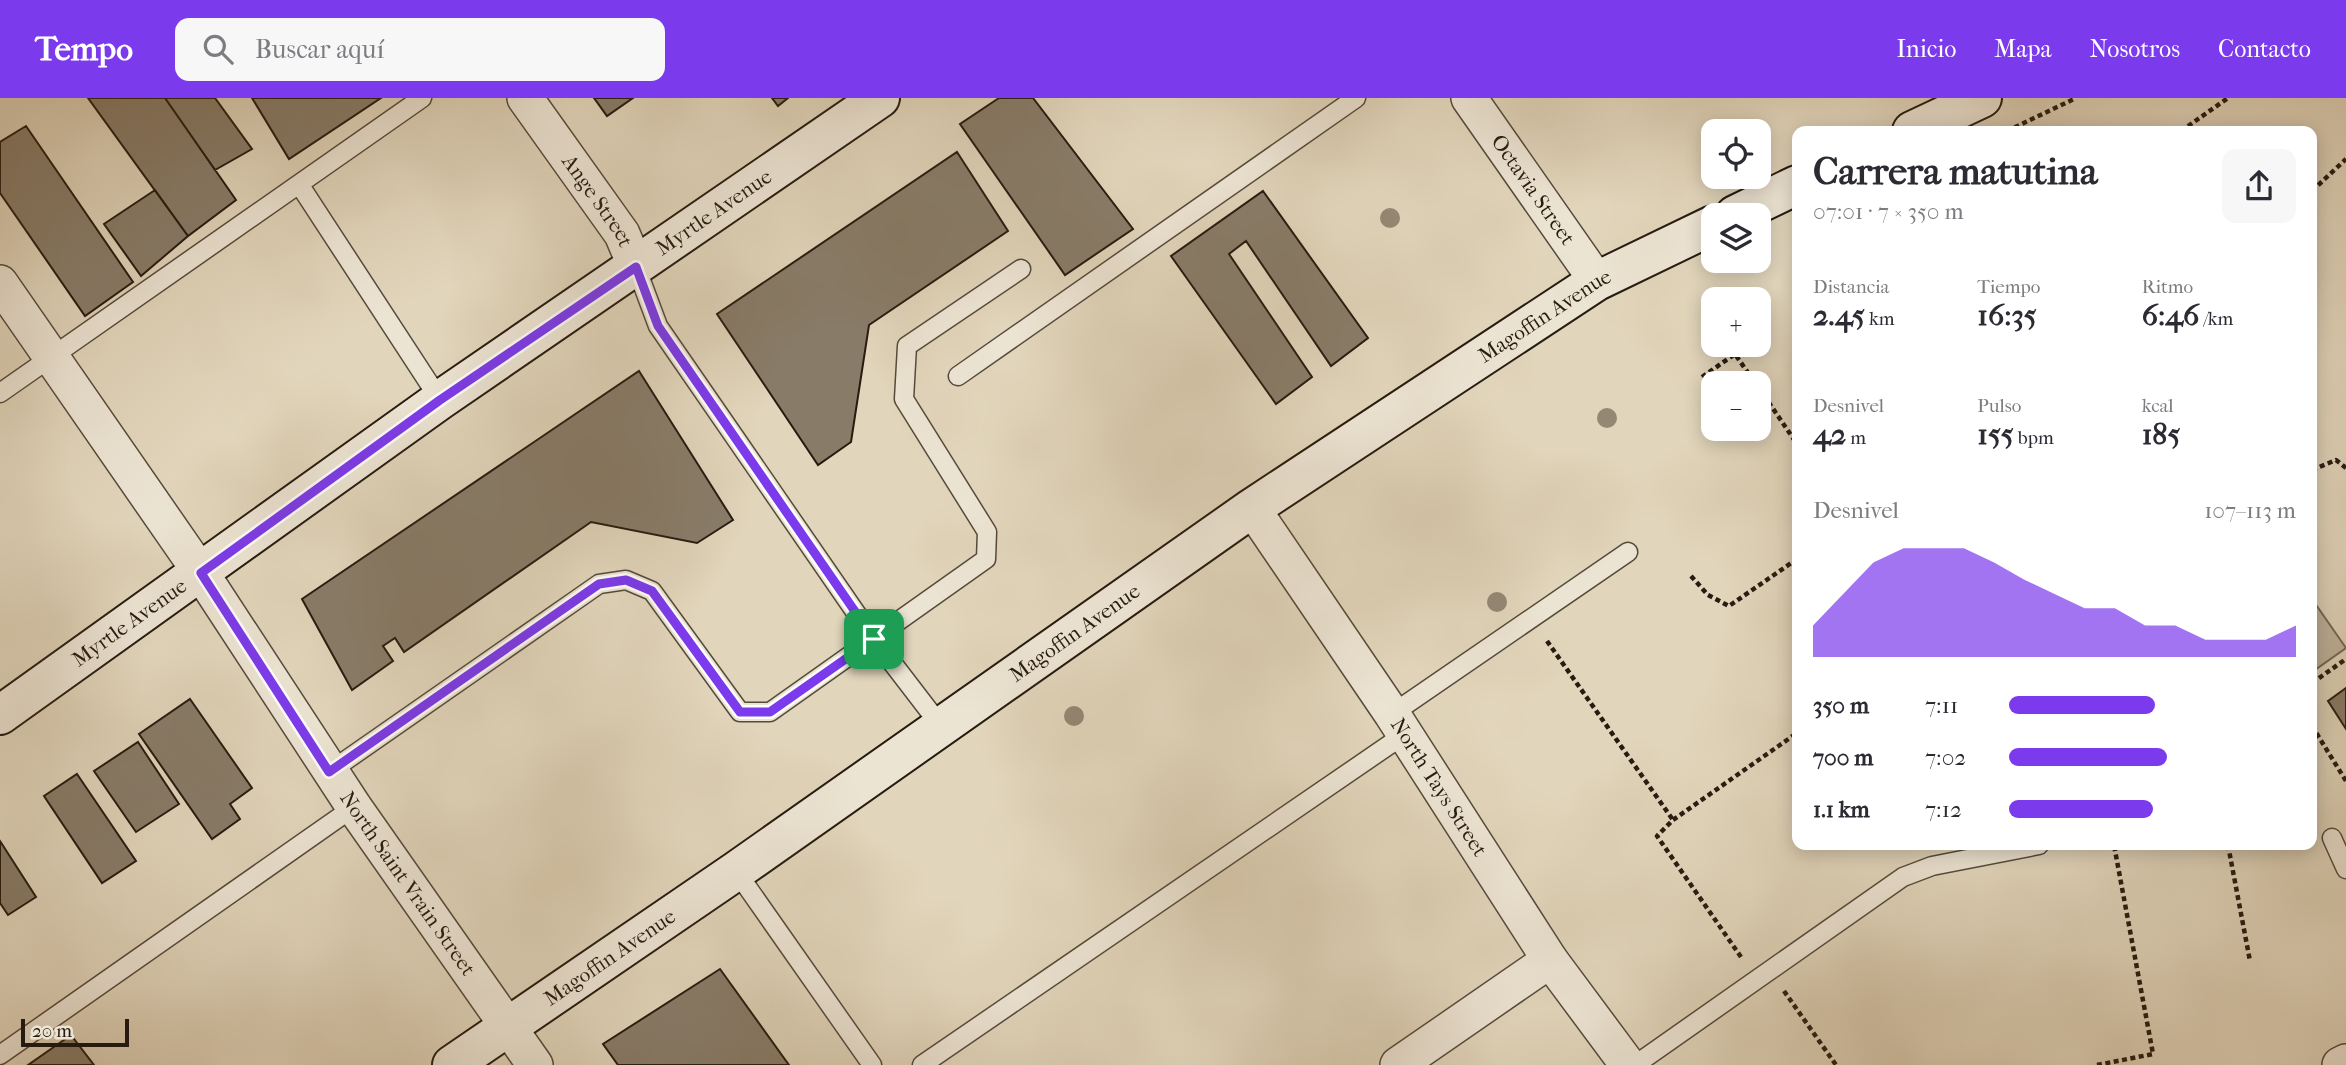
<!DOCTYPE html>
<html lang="es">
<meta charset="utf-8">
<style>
:root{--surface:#fff;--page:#f7f7f7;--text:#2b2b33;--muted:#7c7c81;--accent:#7c3aed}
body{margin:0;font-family:"IM FELL French Canon",serif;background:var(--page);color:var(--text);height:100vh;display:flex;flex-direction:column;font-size:26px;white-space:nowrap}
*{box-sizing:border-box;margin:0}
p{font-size:23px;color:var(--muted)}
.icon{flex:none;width:38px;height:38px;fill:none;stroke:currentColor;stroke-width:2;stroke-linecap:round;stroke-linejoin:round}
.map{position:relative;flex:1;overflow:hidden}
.drawer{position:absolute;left:1792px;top:28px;width:525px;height:724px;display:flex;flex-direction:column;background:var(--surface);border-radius:14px;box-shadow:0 4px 18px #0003}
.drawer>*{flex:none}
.buttons{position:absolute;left:1701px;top:21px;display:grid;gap:14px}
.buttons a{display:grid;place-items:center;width:70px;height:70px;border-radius:14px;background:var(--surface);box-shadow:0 4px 18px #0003;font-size:35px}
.scale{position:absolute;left:21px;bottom:18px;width:108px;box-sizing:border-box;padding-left:7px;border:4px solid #271b10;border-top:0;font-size:19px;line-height:24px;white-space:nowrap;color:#271b10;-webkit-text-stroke:5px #ece4d3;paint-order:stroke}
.pin{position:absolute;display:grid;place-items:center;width:60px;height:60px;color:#fff;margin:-30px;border-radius:14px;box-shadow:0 4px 10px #0006}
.round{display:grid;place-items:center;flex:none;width:74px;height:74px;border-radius:14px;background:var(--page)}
.headline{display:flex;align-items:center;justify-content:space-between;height:119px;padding:0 21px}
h1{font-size:38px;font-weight:700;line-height:52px}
.stats{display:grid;grid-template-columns:repeat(3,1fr);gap:10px;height:119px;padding:7px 21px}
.stats div{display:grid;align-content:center}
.stats b{font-size:30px;font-weight:700}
.stats small{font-size:19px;font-weight:400}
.stats p{font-size:19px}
.chart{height:196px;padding:14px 21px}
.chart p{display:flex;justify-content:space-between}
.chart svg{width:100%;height:126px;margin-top:7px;fill:var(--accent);opacity:.7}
ul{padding:0 21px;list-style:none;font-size:23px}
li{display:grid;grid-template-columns:112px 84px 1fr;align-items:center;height:52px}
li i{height:18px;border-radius:9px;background:var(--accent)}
header{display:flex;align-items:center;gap:42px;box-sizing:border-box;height:98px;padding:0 35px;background:var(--accent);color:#fff}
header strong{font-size:33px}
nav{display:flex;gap:38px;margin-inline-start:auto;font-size:24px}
.search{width:490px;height:63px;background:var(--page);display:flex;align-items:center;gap:18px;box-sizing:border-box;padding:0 24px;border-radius:14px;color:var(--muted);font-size:26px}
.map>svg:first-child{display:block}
.green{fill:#c1b59e;stroke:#746857;stroke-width:2}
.building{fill:#887c69;stroke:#271b10;stroke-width:2}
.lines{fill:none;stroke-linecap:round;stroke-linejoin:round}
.lane-casing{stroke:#564a3b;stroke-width:21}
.street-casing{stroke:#564a3b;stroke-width:38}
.secondary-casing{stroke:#271b10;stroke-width:42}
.path{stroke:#271b10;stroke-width:4.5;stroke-dasharray:5 3.5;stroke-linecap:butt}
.lane{stroke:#ece4d3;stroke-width:18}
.street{stroke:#ece4d3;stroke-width:35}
.secondary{stroke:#ece4d3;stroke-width:38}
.tree{fill:#948875}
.route-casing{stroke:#fff;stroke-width:14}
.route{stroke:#7c3aed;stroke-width:9}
.labels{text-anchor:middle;stroke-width:5;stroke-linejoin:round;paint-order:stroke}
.street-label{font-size:21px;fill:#271b10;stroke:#ece4d3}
</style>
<header>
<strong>Tempo</strong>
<div class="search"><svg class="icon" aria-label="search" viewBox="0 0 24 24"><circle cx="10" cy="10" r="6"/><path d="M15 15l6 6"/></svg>Buscar aquí</div>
<nav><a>Inicio</a><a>Mapa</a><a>Nosotros</a><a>Contacto</a></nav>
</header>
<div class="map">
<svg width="2346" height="967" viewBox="0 0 2346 967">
<rect width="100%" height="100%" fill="#e1d5bb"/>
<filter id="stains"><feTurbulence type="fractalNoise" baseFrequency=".00286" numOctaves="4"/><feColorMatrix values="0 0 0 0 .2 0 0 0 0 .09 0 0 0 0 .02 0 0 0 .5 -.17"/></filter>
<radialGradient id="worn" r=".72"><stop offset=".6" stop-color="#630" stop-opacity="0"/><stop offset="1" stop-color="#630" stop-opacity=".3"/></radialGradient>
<path class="green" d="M2312,501L2346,550L2312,574Z"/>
<path class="building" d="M88,0H165L236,102L188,138Z
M165,0H215L252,51L215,72Z
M252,0H381L289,61Z
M594,0H633L607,18Z
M772,0H788L778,8Z
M999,0H1033L1133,131L1065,177L960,26Z
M26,28L133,184L85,218L0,95V44Z
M957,54L1008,133L869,227L851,344L818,367L717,216Z
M155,92L188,138L141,178L104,126Z
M1263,93L1368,240L1331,268L1246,143L1229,156L1312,279L1276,306L1171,158Z
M639,273L733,422L697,445L591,424L404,554L395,540L383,548L393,563L352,592L302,501Z
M2346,590V631L2328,603Z
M190,601L252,690L230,706L240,721L212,741L139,636Z
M138,644L179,706L136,734L94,673Z
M77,676L136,763L102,785L44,698Z
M0,743L36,799L8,817L0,805Z
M720,871L789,967H618L603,946Z
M71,937L94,967H28Z"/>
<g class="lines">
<defs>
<path id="lane" d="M299,86L440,302
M636,169L658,228L874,541L940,627
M958,278L1356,0
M0,295L422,0
M1392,616L1628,454
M329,674L599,486L626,482L652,493L740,614H770L986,461L987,434L904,301L907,248L1021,171
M2332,740L2346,771
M736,773L872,967
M0,957L354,709
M922,967L1405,636
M1635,967L1903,779L1932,768L2039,747"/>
<g id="street">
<path id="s1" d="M525,0L622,136L636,169"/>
<path id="s2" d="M1469,0L1597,183"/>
<path id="s3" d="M0,185L201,475L354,709L535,967"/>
<path id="s4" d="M1252,410L1392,616L1550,862L1628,967"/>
<path d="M1398,967L1550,862"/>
<path d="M2340,967L2346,964"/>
</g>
<g id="secondary">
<path d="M1912,33L1982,0"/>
<path d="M1735,117L1797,87"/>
<path id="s5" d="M0,617L440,302L880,0"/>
<path id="s6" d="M452,967L736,773L1252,410L1597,183L1713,127"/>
</g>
</defs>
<use href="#lane" class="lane-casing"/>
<use href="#street" class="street-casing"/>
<use href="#secondary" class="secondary-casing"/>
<path class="path" d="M2007,33L2076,0
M2181,33L2228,0
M2312,93L2346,61
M1702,279L1735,256L1755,285
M1759,290L1797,346
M2312,372L2336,362L2346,370
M1691,478L1708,497L1729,508L1797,461
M1547,543L1673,722
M2312,585L2346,561
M2312,628L2346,683
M2228,747L2250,863
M1741,859L1657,738L1673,722L1797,635
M1784,893L1836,967
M2097,967L2153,956L2114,747"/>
<use href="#lane" class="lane"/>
<use href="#street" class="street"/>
<use href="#secondary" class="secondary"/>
</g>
<g class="tree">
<circle cx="1390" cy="120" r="10"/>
<circle cx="1607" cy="320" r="10"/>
<circle cx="1497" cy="504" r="10"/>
<circle cx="1074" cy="618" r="10"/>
</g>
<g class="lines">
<defs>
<path id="route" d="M636,169L658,228L874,541L770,614H740L652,493L626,482L599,486L329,674L201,475L440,302Z"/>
</defs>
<use href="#route" class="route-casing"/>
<use href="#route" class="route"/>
</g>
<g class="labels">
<g class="street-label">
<text dy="7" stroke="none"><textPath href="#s2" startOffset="112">Octavia Street</textPath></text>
<text dy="7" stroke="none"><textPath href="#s1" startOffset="126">Ange Street</textPath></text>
<text dy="7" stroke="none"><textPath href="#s5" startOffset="873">Myrtle Avenue</textPath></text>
<text dy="7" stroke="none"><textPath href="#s6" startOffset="1325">Magoffin Avenue</textPath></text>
<text dy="7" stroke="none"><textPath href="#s5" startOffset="159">Myrtle Avenue</textPath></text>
<text dy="7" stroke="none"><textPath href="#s6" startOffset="758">Magoffin Avenue</textPath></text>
<text dy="7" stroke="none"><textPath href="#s4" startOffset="336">North Tays Street</textPath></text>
<text dy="7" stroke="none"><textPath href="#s3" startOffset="726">North Saint Vrain Street</textPath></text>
<text dy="7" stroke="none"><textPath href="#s6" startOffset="191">Magoffin Avenue</textPath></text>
</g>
</g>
<rect width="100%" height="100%" filter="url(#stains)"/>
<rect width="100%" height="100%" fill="url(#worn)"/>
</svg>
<div class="buttons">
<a><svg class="icon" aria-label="locate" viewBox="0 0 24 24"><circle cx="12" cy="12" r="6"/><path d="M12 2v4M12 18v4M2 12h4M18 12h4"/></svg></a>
<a><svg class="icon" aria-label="layers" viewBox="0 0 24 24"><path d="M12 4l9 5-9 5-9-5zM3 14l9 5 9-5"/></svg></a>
<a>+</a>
<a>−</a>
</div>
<div class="scale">20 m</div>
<div class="pin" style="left:874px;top:541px;background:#1e9e55"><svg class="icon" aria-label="arrive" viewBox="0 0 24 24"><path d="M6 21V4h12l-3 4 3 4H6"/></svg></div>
<section class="drawer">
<div class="headline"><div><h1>Carrera matutina</h1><p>07:01 · 7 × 350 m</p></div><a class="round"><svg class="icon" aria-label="share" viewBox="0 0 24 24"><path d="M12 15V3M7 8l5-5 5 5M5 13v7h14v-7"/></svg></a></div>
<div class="stats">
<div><p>Distancia</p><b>2.45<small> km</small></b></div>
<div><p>Tiempo</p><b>16:35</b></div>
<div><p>Ritmo</p><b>6:46<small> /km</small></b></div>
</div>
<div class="stats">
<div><p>Desnivel</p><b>42<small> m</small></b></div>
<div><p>Pulso</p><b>155<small> bpm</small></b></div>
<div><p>kcal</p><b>185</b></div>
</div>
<div class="chart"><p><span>Desnivel</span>107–113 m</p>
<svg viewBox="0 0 160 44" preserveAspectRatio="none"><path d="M0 44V33L10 22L20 11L30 6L40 6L50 6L60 11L70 17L80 22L90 27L100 27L110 33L120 33L130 38L140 38L150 38L160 33V44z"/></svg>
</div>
<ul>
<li><b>350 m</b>7:11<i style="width:51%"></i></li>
<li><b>700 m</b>7:02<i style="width:55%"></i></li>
<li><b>1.1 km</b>7:12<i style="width:50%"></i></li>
</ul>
</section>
</div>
